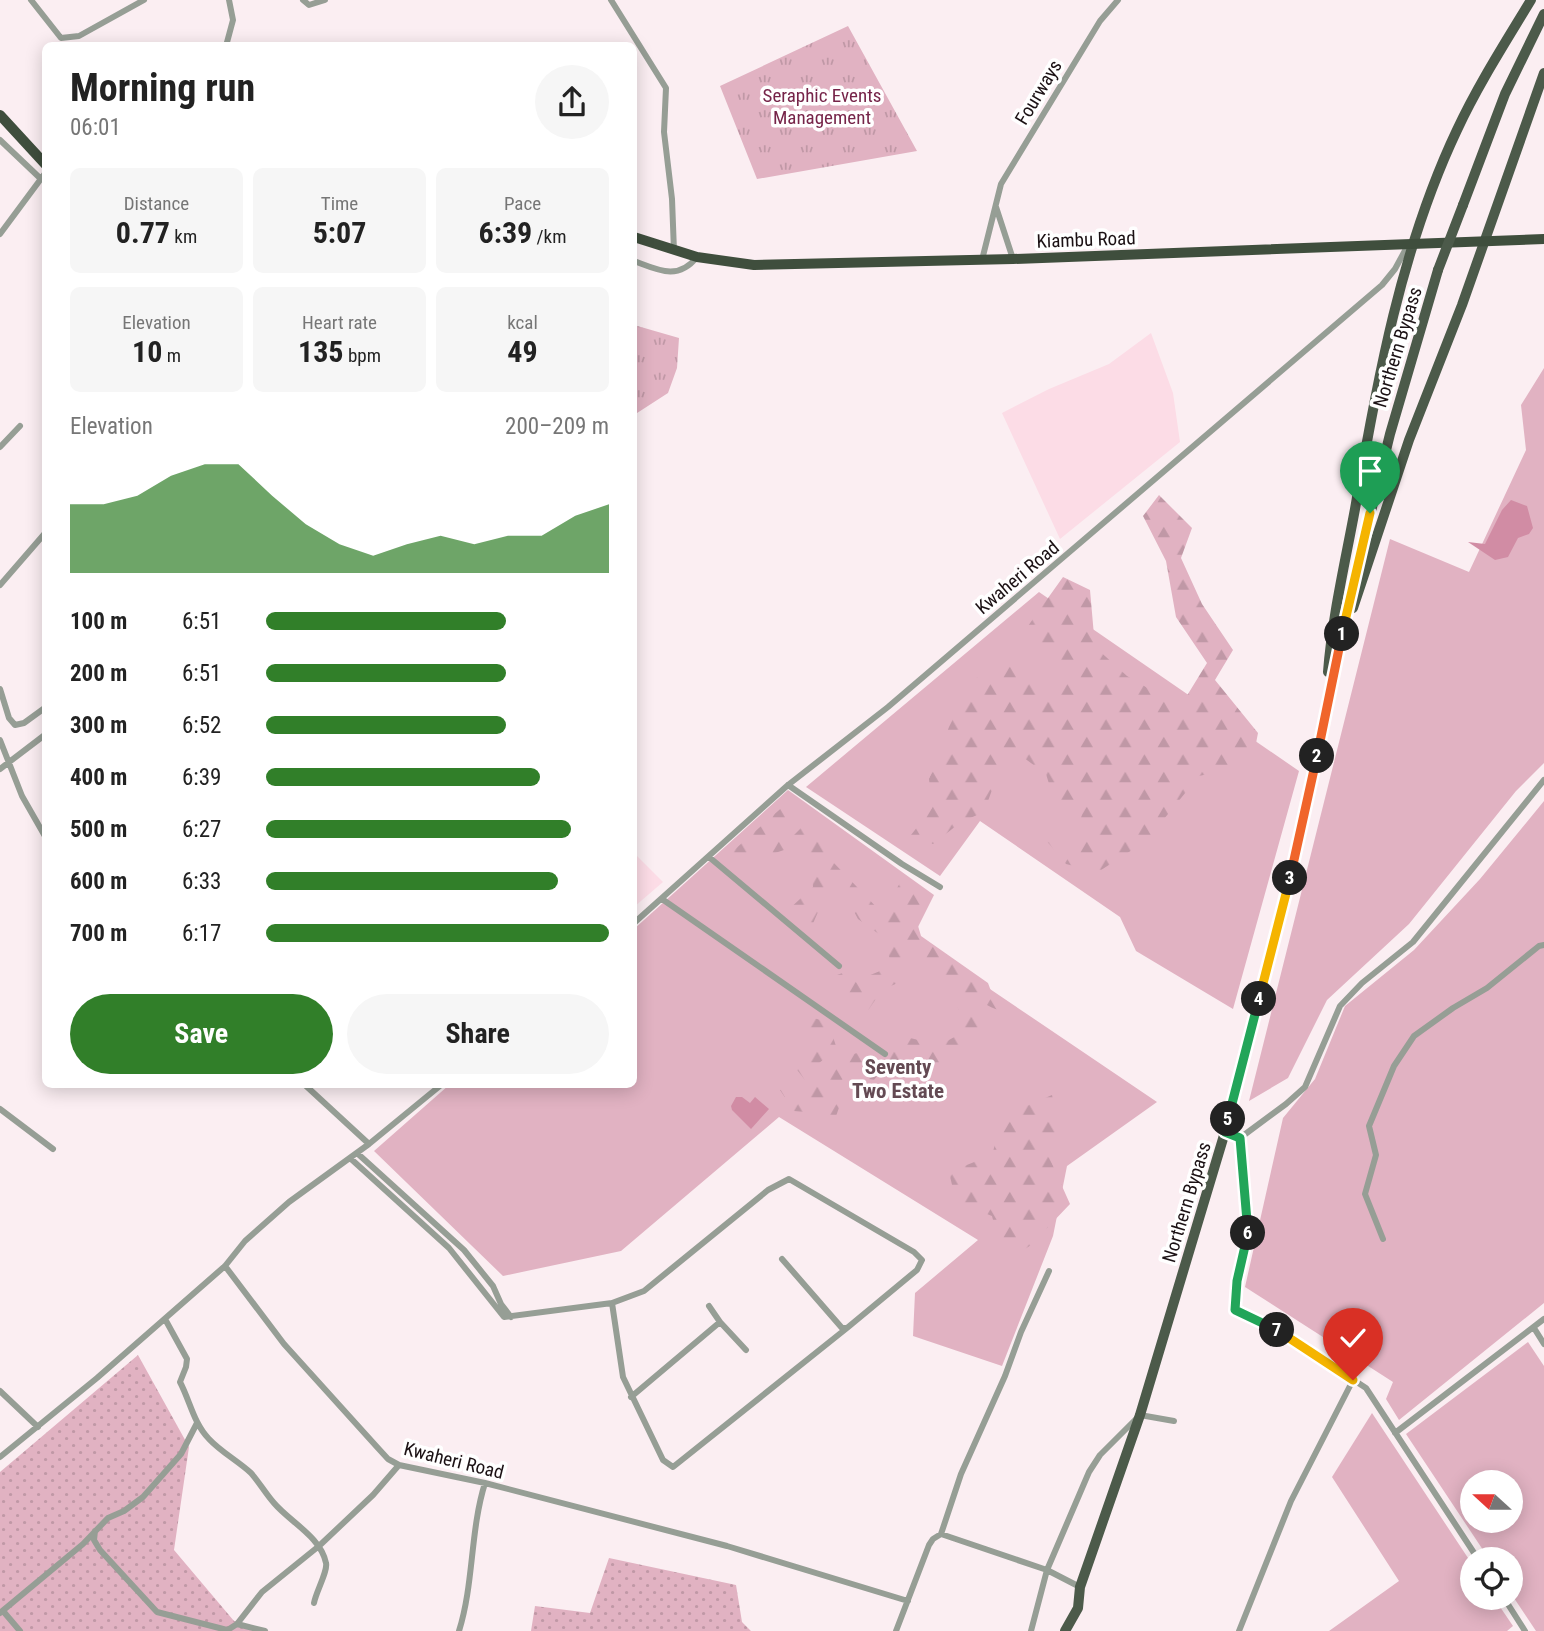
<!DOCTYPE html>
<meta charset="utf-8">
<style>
:root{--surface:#fff;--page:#f6f6f6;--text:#222;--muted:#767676;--accent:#317f29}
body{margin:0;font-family:"Roboto Condensed",sans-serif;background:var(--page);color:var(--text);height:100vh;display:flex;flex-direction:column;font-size:26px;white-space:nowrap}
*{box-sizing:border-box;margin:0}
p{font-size:23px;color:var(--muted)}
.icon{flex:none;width:38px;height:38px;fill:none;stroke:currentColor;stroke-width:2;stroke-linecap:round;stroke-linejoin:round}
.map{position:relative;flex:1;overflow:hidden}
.side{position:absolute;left:42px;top:42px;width:595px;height:1046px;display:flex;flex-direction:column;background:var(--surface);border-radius:10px;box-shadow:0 4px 18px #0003}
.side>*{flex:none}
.needle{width:46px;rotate:291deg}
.buttons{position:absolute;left:1460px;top:1470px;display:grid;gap:14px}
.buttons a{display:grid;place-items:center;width:63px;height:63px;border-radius:50%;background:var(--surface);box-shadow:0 4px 18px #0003;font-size:35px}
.pin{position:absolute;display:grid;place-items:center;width:60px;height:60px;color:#fff;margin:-72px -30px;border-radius:50% 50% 50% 0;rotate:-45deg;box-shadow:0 0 7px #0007}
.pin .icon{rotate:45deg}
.km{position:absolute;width:35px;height:35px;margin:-18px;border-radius:50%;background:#222;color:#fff;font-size:19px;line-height:35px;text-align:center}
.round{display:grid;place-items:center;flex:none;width:74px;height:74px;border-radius:37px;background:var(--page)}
.head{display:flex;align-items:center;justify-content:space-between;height:119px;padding:0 28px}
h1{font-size:38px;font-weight:700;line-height:52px}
.metrics{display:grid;grid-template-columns:repeat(3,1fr);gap:10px;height:119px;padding:7px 28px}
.metrics div{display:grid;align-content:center;border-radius:10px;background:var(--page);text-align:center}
.metrics b{font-size:30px;font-weight:700}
.metrics small{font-size:19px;font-weight:400}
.metrics p{font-size:19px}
.chart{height:196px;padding:14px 28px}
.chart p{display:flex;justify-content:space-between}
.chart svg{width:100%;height:126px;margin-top:7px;fill:var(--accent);opacity:.7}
.action{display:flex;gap:14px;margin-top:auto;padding:14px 28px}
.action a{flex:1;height:80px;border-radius:42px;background:var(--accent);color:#fff;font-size:28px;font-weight:700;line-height:80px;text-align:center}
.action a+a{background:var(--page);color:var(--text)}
ul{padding:0 28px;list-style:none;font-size:23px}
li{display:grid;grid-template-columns:112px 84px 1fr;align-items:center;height:52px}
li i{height:18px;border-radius:9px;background:var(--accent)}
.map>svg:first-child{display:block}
.built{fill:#fcdce6}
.grass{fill:#e1b2c2;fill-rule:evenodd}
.forest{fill:url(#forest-firs)}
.park{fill:url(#park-tufts)}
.garden{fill:url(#garden-dots)}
.water{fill:#d18ca4}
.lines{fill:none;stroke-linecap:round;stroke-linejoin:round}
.minor{stroke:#969e95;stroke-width:6}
.primary{stroke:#4c5a4a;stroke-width:10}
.trunk{stroke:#3f4e3d;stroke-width:10}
.primary-bridge{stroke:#4c5a4a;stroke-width:10}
.split-1-casing{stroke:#fff;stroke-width:14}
.split-2-casing{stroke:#fff;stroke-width:14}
.split-3-casing{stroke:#fff;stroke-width:14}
.split-4-casing{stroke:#fff;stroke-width:14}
.split-5-casing{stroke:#fff;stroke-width:14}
.split-6-casing{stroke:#fff;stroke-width:14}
.split-7-casing{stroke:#fff;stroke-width:14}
.split-8-casing{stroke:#fff;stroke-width:14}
.split-1{stroke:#f5b400;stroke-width:9}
.split-2{stroke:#f0652b;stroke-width:9}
.split-3{stroke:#f0652b;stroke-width:9}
.split-4{stroke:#f5b400;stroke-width:9}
.split-5{stroke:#22a559;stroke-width:9}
.split-6{stroke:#22a559;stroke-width:9}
.split-7{stroke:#22a559;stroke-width:9}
.split-8{stroke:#f5b400;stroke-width:9}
.labels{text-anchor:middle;stroke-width:7;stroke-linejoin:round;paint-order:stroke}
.street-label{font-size:19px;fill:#1b1114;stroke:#fff}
.park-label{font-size:19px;fill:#762449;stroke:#fff}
.neighbourhood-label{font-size:21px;font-weight:bold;fill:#644a53;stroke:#fff}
</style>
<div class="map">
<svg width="1544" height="1631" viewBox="0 0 1544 1631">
<defs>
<pattern id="forest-firs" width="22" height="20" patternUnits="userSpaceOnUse" patternTransform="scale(1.75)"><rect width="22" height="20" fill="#e1b2c2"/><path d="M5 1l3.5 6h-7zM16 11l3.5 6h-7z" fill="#c098a6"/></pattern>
<pattern id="park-tufts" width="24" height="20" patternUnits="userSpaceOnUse" patternTransform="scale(1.75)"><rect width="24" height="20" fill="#e1b2c2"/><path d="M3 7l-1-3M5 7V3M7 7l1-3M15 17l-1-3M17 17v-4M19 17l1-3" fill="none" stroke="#c098a6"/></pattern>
<pattern id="garden-dots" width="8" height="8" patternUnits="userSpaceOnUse" patternTransform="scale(1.75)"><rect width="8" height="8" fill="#e1b2c2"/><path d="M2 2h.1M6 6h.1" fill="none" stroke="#c098a6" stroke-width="1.8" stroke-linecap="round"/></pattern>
</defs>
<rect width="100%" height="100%" fill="#fbeef2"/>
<path class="built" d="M1151,333L1173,393L1180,442L1060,539L1002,413L1049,389L1109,364Z
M634,853L663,882L634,907Z"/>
<path class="grass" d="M1544,368V763L1516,791L1409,924L1327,1000L1288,1078L1249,1101L1390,539L1469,572L1526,450L1521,405Z
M1039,592L1299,771L1233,1009L1136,951L1120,917L980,821L940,876L806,787Z
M788,790L934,895L913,937L1157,1102L1067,1166L1053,1236L1002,1366L913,1336L915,1293L978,1240L779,1117L621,1251L503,1276L374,1151L449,1085H634V929Z
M1544,801V1303L1399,1420L1386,1399L1393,1382L1245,1287L1283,1118L1315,1079L1345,1006L1414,950L1480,879Z
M1528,1342L1544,1366V1631H1536L1510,1592V1559H1489L1406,1434ZM1472,1482H1510V1521H1472Z
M1372,1413L1472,1564V1598H1494L1513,1626L1507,1631H1329L1399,1581L1332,1477Z"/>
<path class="forest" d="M1159,495L1192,528L1181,558L1202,604L1233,650L1215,680L1258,733L1252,764L1199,776L1146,841L1098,872L1066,864L1045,839L1078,837L1083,806L1054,800L1046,774L1020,755L992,790L984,812L961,822L933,844L911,835L932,808L929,779L949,727L972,681L1005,658L1038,676L1055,708L1067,676L1018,640L1063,577L1090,590L1095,647L1127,676L1180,707L1207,663L1176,617L1166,561L1143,516Z
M787,803L792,811L777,834L789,840L801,828L818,835L832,861L882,913L903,878L925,895L916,919L921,936L988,983L998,1010C984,1005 936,977 926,967C918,957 918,955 906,948V966L902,981L882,990L867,1012L850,1010L836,988L837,975L848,971L860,987L868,976L892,966L883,937L858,919L848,900L828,889L811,928L793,921L787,911L813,887L811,862L790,848L772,854L756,851L739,868L724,859Z
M957,1005L981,1015L978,1047L941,1065L912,1056L885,1066L874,1080L848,1075L830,1090L842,1099L834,1122L818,1113L794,1111L780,1090L808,1084L791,1062L807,1042L810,1034L792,1027L806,1016L828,1022L837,1049L819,1063L838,1064L852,1054L871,1051L910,1038L940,1045L965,1031Z
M1052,1095L1059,1128L1049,1157L1070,1204L1031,1245L1004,1263L992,1216L956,1202L949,1172L992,1155L1003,1116Z"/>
<path class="park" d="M848,26L917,151L757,179L720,86Z
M634,325L679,338L677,368L668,393L634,415Z"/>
<path class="garden" d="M138,1355L189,1447L174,1550L234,1621L269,1631H0V1472Z
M609,1558L736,1585L742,1622L751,1631H531L535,1606L590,1613Z"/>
<path class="water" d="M1511,500L1527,506L1533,528L1529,534L1518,538L1508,557L1495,560L1468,542L1485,544L1502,510Z
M736,1097H742L750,1103L755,1097L769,1109L751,1129L732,1110L731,1106Z"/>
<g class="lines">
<path class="minor" d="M31,0L61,38L79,36L144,0
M303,0L309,5L325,0
M611,0L666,88L664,132L672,199L674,251
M226,46L233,20L229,0
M0,140L41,179
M996,207L1013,259
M0,234L46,172
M982,260L1001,184L1100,21L1118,0
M634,261C658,270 678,281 697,257
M0,447L20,426
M0,585L46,532
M0,689L9,718L15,725L24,723L46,707
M0,740L22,796L46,838
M0,769L46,734
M788,785L902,864L940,887
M709,857L839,966
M662,899L885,1054
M634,923L788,785L888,707L1382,285L1395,269L1408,245
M305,1085L369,1144
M0,1109L53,1149
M1240,1138L1243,1196L1248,1227V1238L1237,1281L1235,1310L1268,1324L1366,1388L1478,1559
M1240,1138L1286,1104L1305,1087L1340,1006L1362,983L1413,942L1544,780
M357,1153L464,1250L493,1286L501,1304L511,1317
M350,1158L449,1248L504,1317L612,1303L644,1291L768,1190L789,1179L914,1252L922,1260L917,1270L847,1328H842L782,1259
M1383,1239L1365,1194L1376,1155L1369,1126L1394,1066L1414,1036L1453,1008L1487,988L1539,946L1544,945
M225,1266L284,1344L377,1447L388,1459L399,1465L485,1483L727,1546L908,1601
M612,1303L623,1377L663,1460L673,1467L847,1328
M165,1319L187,1359L186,1367L180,1382C190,1401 194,1424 209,1439C221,1452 238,1461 251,1473C259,1482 266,1494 274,1503C290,1522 321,1537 326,1563C328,1571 316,1592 314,1603
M720,1322L746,1350
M1534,1328L1544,1344
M0,1391L38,1427
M631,1397L720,1322L709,1306
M1395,1433L1544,1319
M0,1457L97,1378L225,1266L245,1241L289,1202L369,1144L441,1085
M95,1531L94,1540L100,1550L157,1612L227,1630
M941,1534L961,1474L1005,1376L1021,1332L1049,1271
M1504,1598L1525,1631
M3,1611L20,1631
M0,1613L83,1544L108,1518L124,1511L143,1497L181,1454L197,1423
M237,1624L265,1631
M226,1631L237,1624L262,1592L319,1546L373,1495L399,1465
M459,1631C474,1583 470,1531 485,1483
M896,1631L929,1545L933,1539L941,1534L1047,1570L1080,1587
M1031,1631L1047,1570L1089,1472L1100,1455L1140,1415L1174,1421
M1239,1631L1291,1501L1353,1380"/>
<path class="primary" d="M1463,205L1505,94L1544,14
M1353,608L1409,440L1462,305L1544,73
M1328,672C1332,618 1345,563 1355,509C1377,381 1401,248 1457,130C1478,85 1505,43 1531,0
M1065,1631L1078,1608L1080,1587L1140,1415L1225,1132L1286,894L1351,593L1390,434L1438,270"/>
<path class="trunk" d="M0,115L46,165
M634,237L697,257L754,265L1013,259L1544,239"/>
<path class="primary-bridge" d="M1438,270L1463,205"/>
</g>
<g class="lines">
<defs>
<path id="split-1" d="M1342,634L1370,513"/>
<path id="split-2" d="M1317,756L1342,634"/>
<path id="split-3" d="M1290,878L1317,756"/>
<path id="split-4" d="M1259,999L1290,878"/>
<path id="split-5" d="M1228,1119L1259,999"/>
<path id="split-6" d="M1228,1119L1225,1132L1240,1138L1248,1233"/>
<path id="split-7" d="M1248,1233L1237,1281L1235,1310L1277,1330"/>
<path id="split-8" d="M1277,1330L1353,1380"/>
</defs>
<use href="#split-1" class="split-1-casing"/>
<use href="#split-2" class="split-2-casing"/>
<use href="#split-3" class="split-3-casing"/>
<use href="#split-4" class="split-4-casing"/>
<use href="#split-5" class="split-5-casing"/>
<use href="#split-6" class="split-6-casing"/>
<use href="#split-7" class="split-7-casing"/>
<use href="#split-8" class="split-8-casing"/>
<use href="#split-1" class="split-1"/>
<use href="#split-2" class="split-2"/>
<use href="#split-3" class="split-3"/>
<use href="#split-4" class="split-4"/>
<use href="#split-5" class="split-5"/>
<use href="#split-6" class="split-6"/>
<use href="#split-7" class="split-7"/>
<use href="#split-8" class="split-8"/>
</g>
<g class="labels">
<g class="street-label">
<text transform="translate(1038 92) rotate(-59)" y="7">Fourways</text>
<text transform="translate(1086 239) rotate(-2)" y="7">Kiambu Road</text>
<text transform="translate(1397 347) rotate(-73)" y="7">Northern Bypass</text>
<text transform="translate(1017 577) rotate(-40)" y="7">Kwaheri Road</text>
<text transform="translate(1186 1202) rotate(-73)" y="7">Northern Bypass</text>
<text transform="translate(454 1460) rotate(14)" y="7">Kwaheri Road</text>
</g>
<g class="park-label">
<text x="822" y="102">Seraphic Events<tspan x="822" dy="22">Management</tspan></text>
</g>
<g class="neighbourhood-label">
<text x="898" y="1074">Seventy<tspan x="898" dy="24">Two Estate</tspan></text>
</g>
</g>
</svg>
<div class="buttons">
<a><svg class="needle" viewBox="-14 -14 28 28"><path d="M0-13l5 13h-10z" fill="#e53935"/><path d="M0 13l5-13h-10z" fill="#767676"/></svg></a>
<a><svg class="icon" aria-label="locate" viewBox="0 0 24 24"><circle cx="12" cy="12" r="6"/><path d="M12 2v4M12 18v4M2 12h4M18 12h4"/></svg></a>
</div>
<div class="pin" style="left:1370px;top:513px;background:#1e9e55"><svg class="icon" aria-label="arrive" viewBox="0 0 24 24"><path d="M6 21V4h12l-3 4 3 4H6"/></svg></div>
<div class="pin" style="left:1353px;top:1380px;background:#d93025"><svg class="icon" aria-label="check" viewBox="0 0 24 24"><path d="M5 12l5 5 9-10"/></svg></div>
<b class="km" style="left:1342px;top:634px">1</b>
<b class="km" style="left:1317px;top:756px">2</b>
<b class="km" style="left:1290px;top:878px">3</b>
<b class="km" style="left:1259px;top:999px">4</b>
<b class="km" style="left:1228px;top:1119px">5</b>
<b class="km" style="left:1248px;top:1233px">6</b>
<b class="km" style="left:1277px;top:1330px">7</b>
<section class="side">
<div class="head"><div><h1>Morning run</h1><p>06:01</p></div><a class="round"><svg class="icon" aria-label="share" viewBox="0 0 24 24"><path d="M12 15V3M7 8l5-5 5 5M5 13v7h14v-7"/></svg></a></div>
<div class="metrics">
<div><p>Distance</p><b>0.77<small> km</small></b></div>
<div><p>Time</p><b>5:07</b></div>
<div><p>Pace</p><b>6:39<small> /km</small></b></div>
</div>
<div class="metrics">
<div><p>Elevation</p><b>10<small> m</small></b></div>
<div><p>Heart rate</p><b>135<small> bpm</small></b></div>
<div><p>kcal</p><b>49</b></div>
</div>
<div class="chart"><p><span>Elevation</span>200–209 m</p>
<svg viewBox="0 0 160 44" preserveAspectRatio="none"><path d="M0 44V20L10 20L20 17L30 10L40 6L50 6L60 17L70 27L80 34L90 38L100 34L110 31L120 34L130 31L140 31L150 24L160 20V44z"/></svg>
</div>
<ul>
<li><b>100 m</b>6:51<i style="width:70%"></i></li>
<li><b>200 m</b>6:51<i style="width:70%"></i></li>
<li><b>300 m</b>6:52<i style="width:70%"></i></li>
<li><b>400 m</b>6:39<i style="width:80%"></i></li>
<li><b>500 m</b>6:27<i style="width:89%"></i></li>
<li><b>600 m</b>6:33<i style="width:85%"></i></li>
<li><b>700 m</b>6:17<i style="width:100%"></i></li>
</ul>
<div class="action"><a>Save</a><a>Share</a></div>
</section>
</div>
